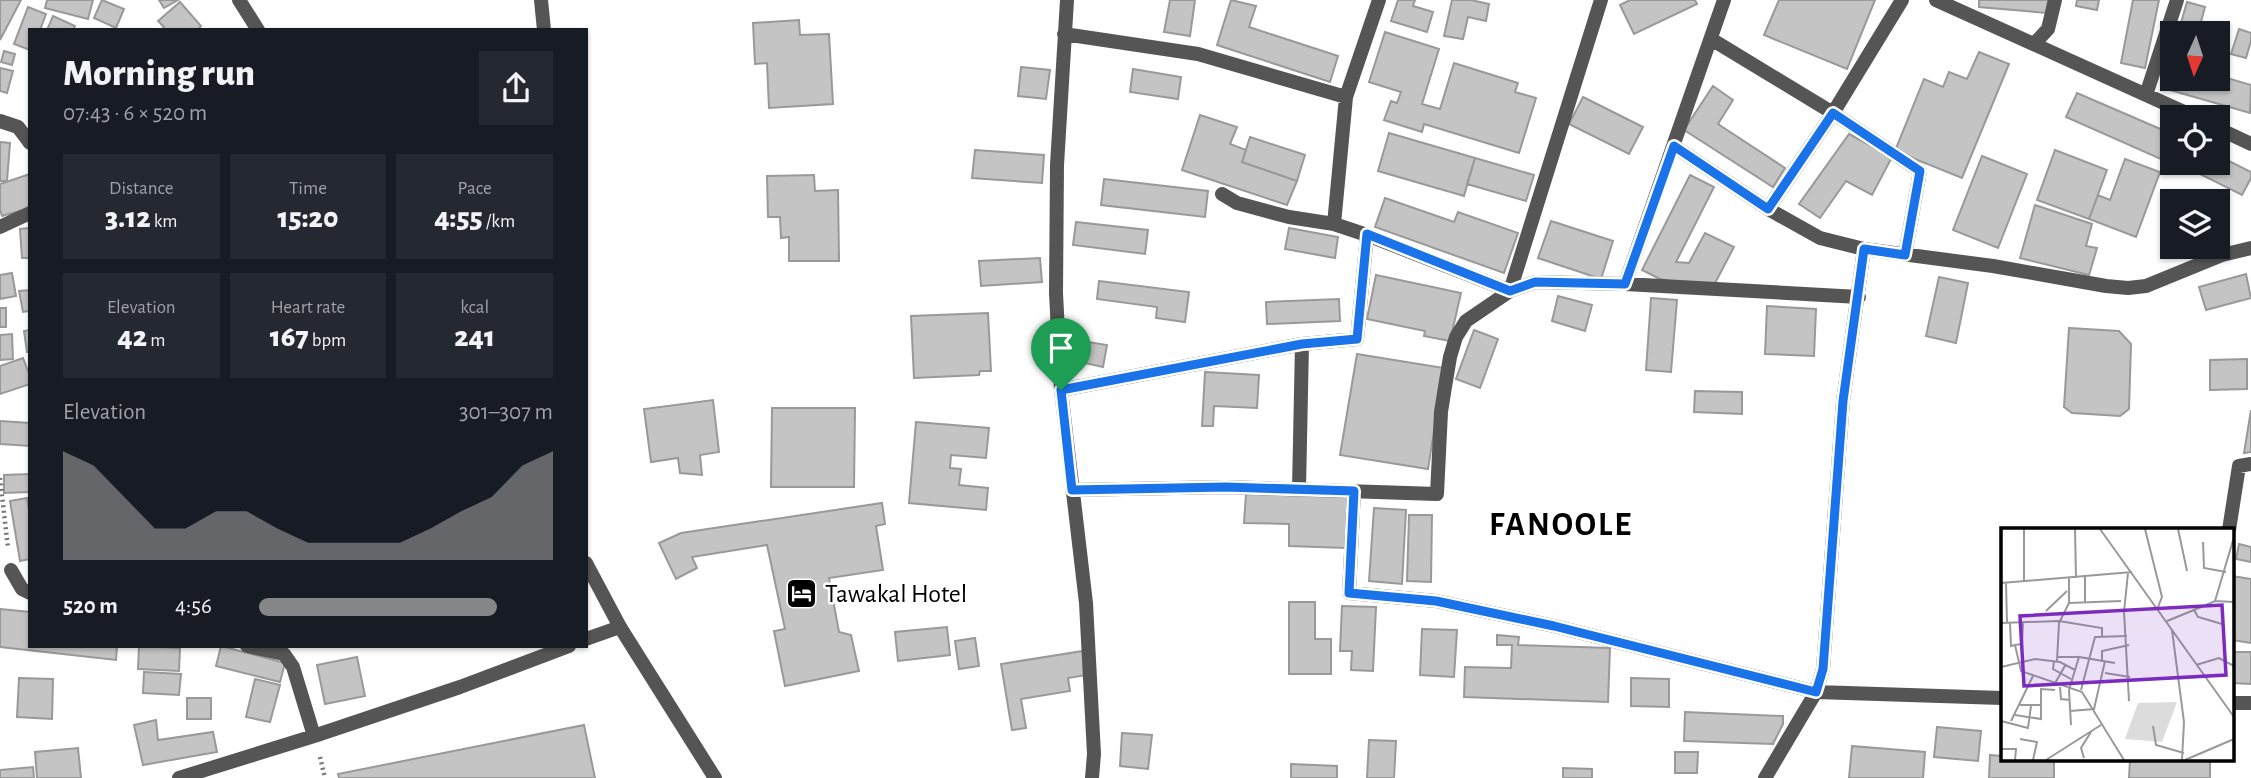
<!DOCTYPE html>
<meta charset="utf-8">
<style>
:root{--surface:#171b24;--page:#242831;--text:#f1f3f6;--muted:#9ea1a6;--accent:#858687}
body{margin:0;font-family:"Alegreya Sans",sans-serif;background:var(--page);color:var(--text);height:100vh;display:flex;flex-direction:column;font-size:26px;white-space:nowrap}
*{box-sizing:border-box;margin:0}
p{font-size:23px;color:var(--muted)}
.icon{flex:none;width:38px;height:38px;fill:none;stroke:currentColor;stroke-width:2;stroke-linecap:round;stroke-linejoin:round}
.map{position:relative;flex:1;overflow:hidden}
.sheet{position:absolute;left:28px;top:28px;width:560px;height:620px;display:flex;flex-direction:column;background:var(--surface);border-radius:0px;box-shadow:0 2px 5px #0004}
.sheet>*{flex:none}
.needle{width:46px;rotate:183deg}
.buttons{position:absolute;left:2160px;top:21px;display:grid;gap:14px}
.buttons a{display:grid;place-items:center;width:70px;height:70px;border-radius:0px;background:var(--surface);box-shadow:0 2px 5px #0004;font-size:35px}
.pin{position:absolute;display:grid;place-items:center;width:60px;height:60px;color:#fff;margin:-72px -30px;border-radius:50% 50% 50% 0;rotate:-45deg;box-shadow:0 0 7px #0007}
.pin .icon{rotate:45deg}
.round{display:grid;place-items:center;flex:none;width:74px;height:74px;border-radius:0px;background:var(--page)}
.overview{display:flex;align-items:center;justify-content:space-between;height:119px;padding:0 35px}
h1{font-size:38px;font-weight:800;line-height:52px}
.figures{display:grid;grid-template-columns:repeat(3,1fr);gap:10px;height:119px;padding:7px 35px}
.figures div{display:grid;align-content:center;border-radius:0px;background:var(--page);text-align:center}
.figures b{font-size:30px;font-weight:800}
.figures small{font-size:19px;font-weight:400}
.figures p{font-size:19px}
.chart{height:196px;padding:14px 35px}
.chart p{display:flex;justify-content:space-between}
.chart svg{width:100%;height:126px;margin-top:7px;fill:var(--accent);opacity:.7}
ul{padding:0 35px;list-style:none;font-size:23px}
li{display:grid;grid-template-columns:112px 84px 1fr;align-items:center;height:52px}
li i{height:18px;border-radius:9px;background:var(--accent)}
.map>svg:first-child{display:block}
.building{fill:#c4c4c4;stroke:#999;stroke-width:2}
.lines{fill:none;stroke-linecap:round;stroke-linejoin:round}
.path{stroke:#777;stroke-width:4.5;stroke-dasharray:2 3.5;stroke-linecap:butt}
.minor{stroke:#555;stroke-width:14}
.tertiary{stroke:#555;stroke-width:14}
.route-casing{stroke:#fff;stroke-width:14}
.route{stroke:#1a73e8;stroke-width:9}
.labels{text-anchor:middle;stroke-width:5;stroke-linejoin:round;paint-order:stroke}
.poi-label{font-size:26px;fill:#000;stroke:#fff;text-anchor:start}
.district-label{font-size:33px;font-weight:bold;letter-spacing:2px;fill:#000;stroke:#fff}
.inset-road{fill:none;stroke:#999;stroke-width:2}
.view{fill:#7b2cbf;fill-opacity:0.15;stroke:#7b2cbf;stroke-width:3.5}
.inset-edge{fill:none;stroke:#000;stroke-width:3.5}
</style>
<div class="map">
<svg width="2251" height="778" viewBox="0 0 2251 778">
<rect width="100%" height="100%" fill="#fff"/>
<path class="building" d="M1,0H21L0,40V2Z
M47,0H93L88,19L45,8Z
M102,0L124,9L116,28L94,18Z
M159,0H178L164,8Z
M1170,0H1195L1190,36L1164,32Z
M1231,0L1256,6L1249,27L1338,56L1330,82L1217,45Z
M1398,0H1415L1413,6L1433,12L1427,32L1391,21Z
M1452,0H1471L1489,4L1486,21L1468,17L1463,39L1444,36Z
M1630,0H1695L1697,4L1634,34L1620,5Z
M1779,0H1875L1847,69L1764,35Z
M1979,0H2048L2047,13L1979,7Z
M2077,0H2099L2097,10L2076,6Z
M2133,0H2159L2145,68L2121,63Z
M180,2L201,26L198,30H161L164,27L158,21Z
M2187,2L2205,7L2198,33H2178Z
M28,7L46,14L40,30H30V50L14,44Z
M53,16L75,26L73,30H47Z
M799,20L800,35L829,34L833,104L769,108L767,63L755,64L753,23Z
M2239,29L2251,33V41L2246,58L2231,54Z
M1385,32L1439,49L1422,104L1440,109L1454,63L1518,83L1515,92L1536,98L1519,153L1424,124L1422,132L1384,120L1391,101L1397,103L1401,92L1369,82Z
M4,51L15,54L12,65L1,62Z
M1979,52L2009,64L1962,178L1895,151L1924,79L1943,87L1949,72L1967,79Z
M2172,56V79H2217V75L2251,85L2250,113L2163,88Z
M1021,67L1050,70L1046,99L1018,96Z
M0,68L13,71L7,93L0,91Z
M1133,69L1181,77L1178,99L1130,92Z
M1713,86L1733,100L1718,124L1785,168L1773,187L1684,130Z
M2077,93L2172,134V140L2163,160L2066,117Z
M1583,97L1643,127L1629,154L1569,124Z
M1200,115L1237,127L1230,144L1246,150L1242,162L1297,181L1287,205L1182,170Z
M1389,133L1475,158L1464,196L1378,171Z
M1849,134L1892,157L1872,195L1846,181L1820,218L1799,204Z
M1250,137L1305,155L1297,181L1242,162Z
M0,142L10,143L7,181H0Z
M975,150L1044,155L1042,183L972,178Z
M2055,150L2107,170L2089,219L2037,200Z
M2217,155L2251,172V178L2242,195L2178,163H2217Z
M1982,156L2027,174L1998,248L1953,230Z
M1475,158L1534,175L1526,201L1467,184Z
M2125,159L2160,172L2136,237L2089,219L2098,195L2110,200Z
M30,174V208L2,216L0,209V184Z
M814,175L815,191L838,190L839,261H789V237L781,238L780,217H768L767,176Z
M1690,175L1714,187L1676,262L1689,263L1705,233L1734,247L1712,289L1660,279L1642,270Z
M1104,179L1208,191L1205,217L1101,205Z
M1385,198L1454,222L1458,212L1518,233L1504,273L1375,227Z
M2035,205L2092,224L2086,246L2097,248L2089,275L2020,258Z
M1551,221L1613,241L1601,279L1538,258Z
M1076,222L1148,230L1145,254L1073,245Z
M30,228V258H22L20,229Z
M1289,228L1338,237L1335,258L1285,249Z
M1040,258L1042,282L981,286L979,261Z
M12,273L16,296L0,299V275Z
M2246,274L2251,298L2206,310L2199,287Z
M1376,275L1461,293L1450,341L1424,336L1425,331L1367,319Z
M1939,277L1968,283L1956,343L1926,336Z
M1099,281L1189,292L1185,322L1156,318L1157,307L1097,299Z
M30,290V311L23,312L19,291Z
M1558,296L1592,305L1585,331L1552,321Z
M1651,298L1677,300L1671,372L1646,370Z
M1339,299L1340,321L1267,324L1266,302Z
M1767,306L1816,309L1814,356L1765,354Z
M0,308H6V327H0Z
M988,313L991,371H980L979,375L914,378L911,316Z
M2069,328L2119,331L2131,344L2129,409L2120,416L2072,413L2064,407Z
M30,330V352H27L24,331Z
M1474,330L1498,339L1480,388L1456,379Z
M12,334L13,359L0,360V335Z
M1088,342L1107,345L1103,367L1085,363Z
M1357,354L1444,368L1428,469L1340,455Z
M23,358L30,376V384L0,394V366Z
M2247,359V389L2210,390V360Z
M1205,372L1259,375L1257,408L1214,406L1213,426H1202Z
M1695,391L1742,392V414L1694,412Z
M713,400L719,452L700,455L702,475L680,473L678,458L651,462L644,409Z
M772,408H855L854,487H771Z
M2251,410V452L2244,453Z
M0,421L30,423V446L0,444Z
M916,422L989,428L986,458L951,455L950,468L961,469L959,485L988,488L986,510L909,503Z
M30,474V492L4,493V475Z
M1246,494L1348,497L1346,548L1289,546V524L1244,523Z
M27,498L30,517V559L20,561L10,501Z
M882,503L885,524L876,526L883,570L829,578L839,632L851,635L859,671L785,686L774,631L785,629L767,545L692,557L697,568L676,579L659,543L681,533Z
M1374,508L1406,510L1402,584L1369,581Z
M1409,515H1432L1431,582L1407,581Z
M2239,544L2251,547V562L2236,559Z
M2232,576L2251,579V643L2232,640Z
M1289,602H1315V639H1331V674H1289Z
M1342,606L1376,607L1373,671L1351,670L1352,651H1340Z
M0,609L30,612V646H117L116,660L0,647Z
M947,627L950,655L898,661L895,632Z
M1422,629L1457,630L1454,677L1420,675Z
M1497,635L1519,637L1518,645L1610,648L1608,702L1464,697L1465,667L1511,668L1512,645H1497Z
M975,638L979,666L959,669L955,641Z
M139,646L180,648L179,671L138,669Z
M221,646L285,663L280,682L216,666Z
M1083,651L1087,675L1068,678L1070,691L1021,699L1026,728L1012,730L1001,664Z
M2232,652H2251V684L2232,683Z
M357,657L365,696L325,704L317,665Z
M144,672L181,674L179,695L143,693Z
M19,678L53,679L52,719L17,717Z
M1631,678L1669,679V707L1631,706Z
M255,679L280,685L270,722L246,717Z
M187,698H211V719H187Z
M1685,712L1783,716V724L1773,744L1684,741Z
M156,720L158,740L213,732L217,752L143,765L134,725Z
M584,725L595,778H339L338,774Z
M1937,727L1981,731L1978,761L1934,757Z
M1122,733L1152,735L1148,769L1120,766Z
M1369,740L1396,741L1394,778H1367Z
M1852,746L1925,752L1923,778H1849Z
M78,748L81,778H37L35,752Z
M1675,752H1698L1697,773H1675Z
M1990,755L2002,756V759H2054V778H1989Z
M2130,759H2210V778H2129Z
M1291,764L1337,766V778H1291Z
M33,767L34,778H0V770Z
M1563,768L1592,769V778H1563Z"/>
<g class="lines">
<path class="path" d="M0,478L8,548
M320,757L325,778"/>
<path class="minor" d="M541,0L544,30
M1067,0L1057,165L1056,293L1061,390L1086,603L1094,754L1092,778
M1936,0L2195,117
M1064,34L1198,54L1346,97
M1711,39L1833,113L1920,171L1905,255
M2034,44L2048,29L2055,0
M2146,95L2177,0
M0,121L18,127L30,143
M2217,128L2251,144
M1674,146L1768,209L1820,238L1864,249L1993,266L2106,286L2128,288L2146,286L2222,255L2251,248
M1222,194L1237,203L1289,217L1334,224L1367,235L1510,291
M1768,209L1833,113L1902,0
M1334,224L1346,97L1379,0
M0,227L30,213
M1625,284L1859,297
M1510,291L1601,0
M1061,390L1302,344L1357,339L1367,235
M1299,489L1302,344
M1072,490L1226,487L1437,494L1441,412L1445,387L1450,357L1456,337L1466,321L1510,291L1535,282L1625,284L1724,0
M1354,491L1349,593L1436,601L1554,626L1816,692L2002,698
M2229,530L2239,466L2251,464
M11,570L22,589L30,593
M586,639L620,627
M2232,703H2251
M314,736L460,687L569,646
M179,778L314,736L293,667L284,654L247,646
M1765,778L1816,692L1823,669L1843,401L1864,249"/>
<path class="tertiary" d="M239,0L258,30
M586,563L620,627L715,778"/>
</g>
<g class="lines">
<defs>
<path id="route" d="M1833,113L1920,171L1905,255L1864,249L1843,401L1823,669L1816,692L1554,626L1436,601L1349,593L1354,491L1226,487L1072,490L1061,390L1302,344L1357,339L1367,234L1510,291L1535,282L1625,284L1674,146L1768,209Z"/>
</defs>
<use href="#route" class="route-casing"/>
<use href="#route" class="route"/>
</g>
<defs>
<symbol id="hotel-square" viewBox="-11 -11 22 22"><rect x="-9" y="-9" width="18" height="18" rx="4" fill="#000" stroke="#fff"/><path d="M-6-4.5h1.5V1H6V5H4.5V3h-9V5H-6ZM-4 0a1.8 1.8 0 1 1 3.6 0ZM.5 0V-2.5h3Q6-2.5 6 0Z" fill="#fff"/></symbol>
</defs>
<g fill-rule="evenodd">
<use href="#hotel-square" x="784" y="576" width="35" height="35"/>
</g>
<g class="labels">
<g class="poi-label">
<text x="825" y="602">Tawakal Hotel</text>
</g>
<g class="district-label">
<text x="1561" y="535">FANOOLE</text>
</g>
</g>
<g transform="translate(2001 528)">
<rect width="233" height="233" fill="#fff"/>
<path d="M176,174L161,214L124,211L137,175Z" fill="#dcdcdc"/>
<path class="inset-road" d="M23,1V53M74,1L75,50M99,1L233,189M144,1L161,69L157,79M177,1L186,43M202,14L203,40L225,44M127,45L123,84L128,173M0,55L131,44M5,55L6,95M214,73L233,9M68,75L120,73M84,75V49M45,83L66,63M166,93L193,82M0,95L58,93L101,100V109M9,95L10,118L14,117L20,143L81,164L123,232M221,96L197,89L193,82L214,73L233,74M171,102L183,194L181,232M14,117L21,116L22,94M56,129H78M101,132V123L128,117M53,133L52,141L70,151M56,133L58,95L68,75V50M195,137L218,130L233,138M0,139L34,131L59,134L74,142M104,145L129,149M53,157L65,136M59,159L60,171L69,172M80,162L94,109L126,108M19,177H40V161L54,162M69,183L93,181L104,133M14,187L40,191V177M0,193L27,200L30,178M10,193L32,148M70,197L68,162L78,129L114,135M152,198L155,217L183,225M19,211L36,214L32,232M0,221H15L14,232M83,230L80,220L90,204M45,232L100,197M184,232L233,211"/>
<path class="view" d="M221,77L225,147L23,158L19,88Z"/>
<rect width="233" height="233" class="inset-edge"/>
</g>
</svg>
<div class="buttons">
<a><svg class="needle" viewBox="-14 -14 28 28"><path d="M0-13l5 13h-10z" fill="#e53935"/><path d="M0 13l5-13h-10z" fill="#9ea1a6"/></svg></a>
<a><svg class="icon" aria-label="locate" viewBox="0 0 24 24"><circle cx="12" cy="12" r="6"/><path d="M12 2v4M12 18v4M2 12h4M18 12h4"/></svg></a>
<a><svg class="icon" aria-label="layers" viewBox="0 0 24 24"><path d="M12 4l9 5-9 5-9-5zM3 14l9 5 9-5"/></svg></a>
</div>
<div class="pin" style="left:1061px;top:390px;background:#1e9e55"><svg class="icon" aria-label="arrive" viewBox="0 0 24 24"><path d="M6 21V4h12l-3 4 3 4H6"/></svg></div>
<section class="sheet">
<div class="overview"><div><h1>Morning run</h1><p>07:43 · 6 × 520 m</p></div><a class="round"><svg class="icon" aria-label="share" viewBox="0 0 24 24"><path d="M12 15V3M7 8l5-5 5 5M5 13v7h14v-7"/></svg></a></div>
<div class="figures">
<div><p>Distance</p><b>3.12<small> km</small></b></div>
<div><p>Time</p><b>15:20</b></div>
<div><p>Pace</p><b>4:55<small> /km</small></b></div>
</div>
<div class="figures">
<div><p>Elevation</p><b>42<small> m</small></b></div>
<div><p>Heart rate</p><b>167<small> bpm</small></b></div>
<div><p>kcal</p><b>241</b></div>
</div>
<div class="chart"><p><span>Elevation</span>301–307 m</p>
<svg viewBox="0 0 160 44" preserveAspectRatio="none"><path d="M0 44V6L10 11L20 22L30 33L40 33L50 27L60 27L70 33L80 38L90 38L100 38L110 38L120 33L130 27L140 22L150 11L160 6V44z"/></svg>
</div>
<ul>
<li><b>520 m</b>4:56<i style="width:81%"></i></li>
</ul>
</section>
</div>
